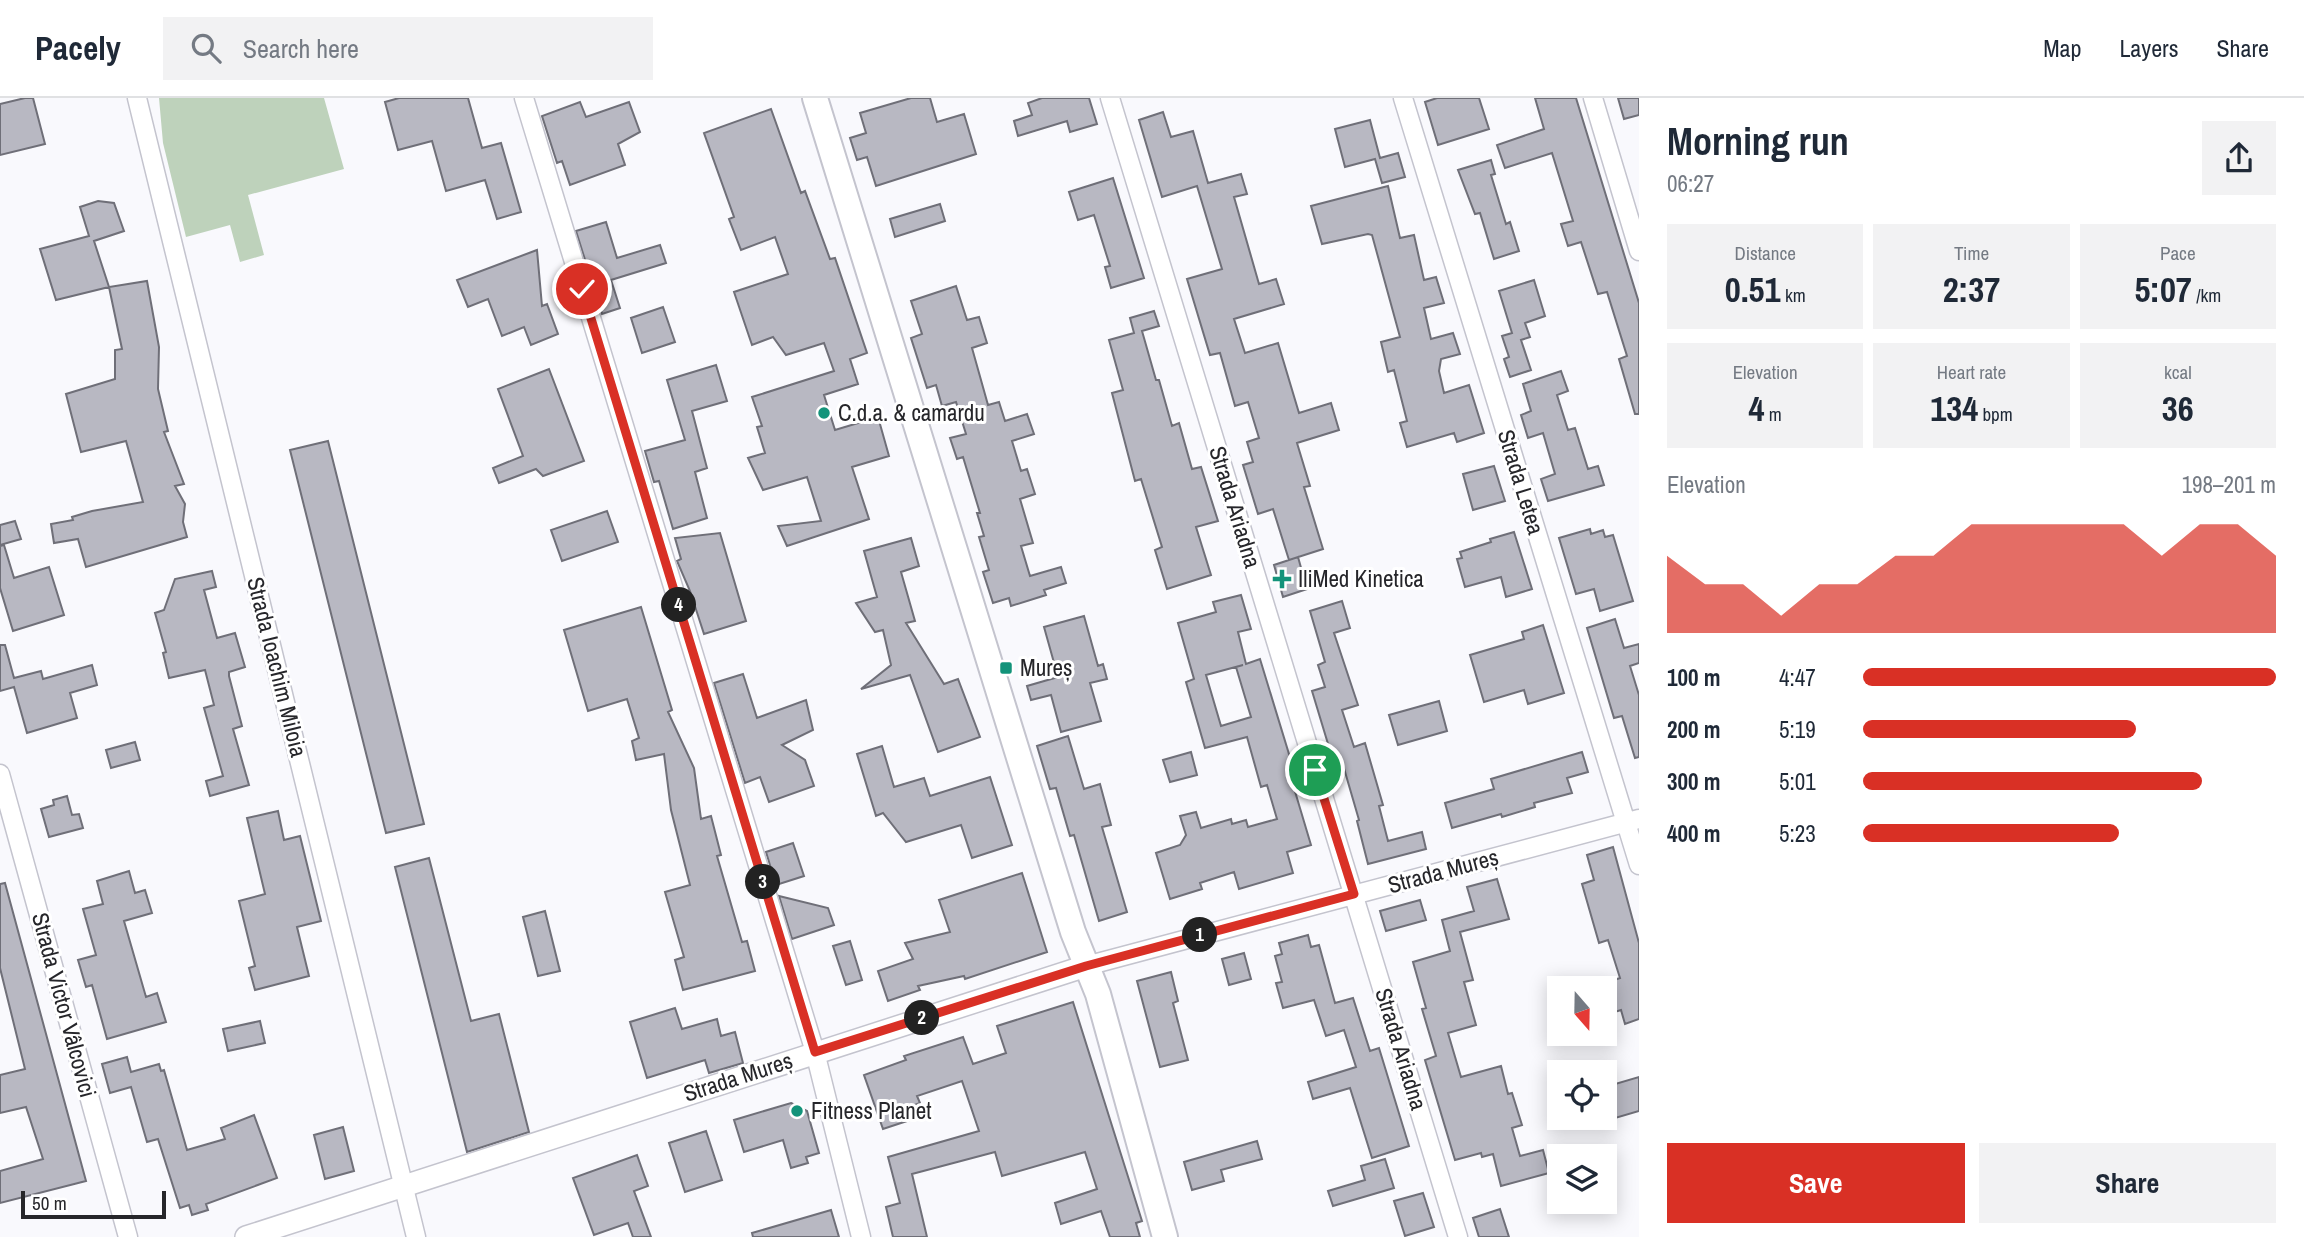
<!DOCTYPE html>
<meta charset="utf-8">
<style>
:root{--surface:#fff;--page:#f2f2f3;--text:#1f2937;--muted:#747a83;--line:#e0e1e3;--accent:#d93025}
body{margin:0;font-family:"Archivo Narrow",sans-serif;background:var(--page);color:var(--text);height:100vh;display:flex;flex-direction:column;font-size:26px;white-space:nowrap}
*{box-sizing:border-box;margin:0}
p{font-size:23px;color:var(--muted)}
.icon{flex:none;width:38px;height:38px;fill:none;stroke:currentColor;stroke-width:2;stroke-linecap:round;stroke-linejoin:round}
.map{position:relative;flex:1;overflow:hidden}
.sheet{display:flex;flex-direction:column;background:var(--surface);width:665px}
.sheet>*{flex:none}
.needle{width:46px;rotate:160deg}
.controls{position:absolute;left:1547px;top:878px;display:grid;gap:14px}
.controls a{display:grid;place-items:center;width:70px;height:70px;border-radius:0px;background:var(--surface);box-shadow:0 4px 18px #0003;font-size:35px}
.scale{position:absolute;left:21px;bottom:18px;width:145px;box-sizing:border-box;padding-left:7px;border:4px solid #26262a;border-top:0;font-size:19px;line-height:24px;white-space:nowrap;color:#26262a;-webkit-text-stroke:5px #fff;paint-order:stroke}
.pin{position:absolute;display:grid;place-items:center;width:60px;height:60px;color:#fff;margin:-30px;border:4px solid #fff;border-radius:50%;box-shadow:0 2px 7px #0007}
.km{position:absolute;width:35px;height:35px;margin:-18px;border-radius:50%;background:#222;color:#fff;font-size:19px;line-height:35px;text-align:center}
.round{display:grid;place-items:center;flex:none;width:74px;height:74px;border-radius:0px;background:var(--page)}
.headline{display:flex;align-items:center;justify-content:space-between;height:119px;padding:0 28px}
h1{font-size:38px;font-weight:700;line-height:52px}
.stats{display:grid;grid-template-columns:repeat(3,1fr);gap:10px;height:119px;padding:7px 28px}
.stats div{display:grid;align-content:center;border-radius:0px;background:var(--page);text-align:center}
.stats b{font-size:35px;font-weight:700}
.stats small{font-size:19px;font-weight:400}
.stats p{font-size:19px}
.chart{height:196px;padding:14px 28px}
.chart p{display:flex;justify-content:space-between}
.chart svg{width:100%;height:126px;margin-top:7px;fill:var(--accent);opacity:.7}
.cta{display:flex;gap:14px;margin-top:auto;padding:14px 28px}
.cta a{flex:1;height:80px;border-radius:0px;background:var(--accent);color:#fff;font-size:28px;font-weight:700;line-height:80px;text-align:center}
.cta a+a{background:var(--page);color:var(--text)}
ul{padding:0 28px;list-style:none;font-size:23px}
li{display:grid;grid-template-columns:112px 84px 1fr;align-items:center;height:52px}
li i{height:18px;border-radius:9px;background:var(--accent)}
header{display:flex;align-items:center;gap:42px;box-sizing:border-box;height:98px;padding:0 35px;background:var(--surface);border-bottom:2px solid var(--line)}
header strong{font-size:33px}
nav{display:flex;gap:38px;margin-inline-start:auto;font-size:24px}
.search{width:490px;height:63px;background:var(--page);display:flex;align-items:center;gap:18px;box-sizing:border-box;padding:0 24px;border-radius:0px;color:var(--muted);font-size:26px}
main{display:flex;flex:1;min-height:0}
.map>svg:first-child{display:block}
.green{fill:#bed2bb}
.building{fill:#b8b8c2;stroke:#6f6f78;stroke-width:2;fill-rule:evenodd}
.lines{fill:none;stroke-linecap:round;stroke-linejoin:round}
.minor-casing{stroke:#c4c4ce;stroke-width:21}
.tertiary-casing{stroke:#c4c4ce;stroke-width:24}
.secondary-casing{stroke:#c4c4ce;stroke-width:28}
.minor{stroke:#fff;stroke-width:18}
.tertiary{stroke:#fff;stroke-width:21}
.secondary{stroke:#fff;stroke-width:24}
.route-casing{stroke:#fff;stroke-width:14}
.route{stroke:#d93025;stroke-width:9}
.poi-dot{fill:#13937a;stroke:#fff;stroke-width:2.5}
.labels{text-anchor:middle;stroke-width:6;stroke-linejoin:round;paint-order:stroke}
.poi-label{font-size:23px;fill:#26262a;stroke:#fff;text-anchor:start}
.street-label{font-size:23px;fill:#26262a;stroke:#fff}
</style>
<header>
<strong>Pacely</strong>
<div class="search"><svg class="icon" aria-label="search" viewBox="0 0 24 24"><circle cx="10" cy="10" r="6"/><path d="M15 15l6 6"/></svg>Search here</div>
<nav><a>Map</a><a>Layers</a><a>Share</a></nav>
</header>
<main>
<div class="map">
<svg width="1639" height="1139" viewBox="0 0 1639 1139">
<rect width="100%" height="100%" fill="#f9f9fd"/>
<path class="green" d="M159,0H324L344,71L248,97L264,157L240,164L230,127L186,139L163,45Z"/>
<path class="building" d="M25,0H33L45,46L0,57V6Z
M399,0H468L482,50L501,45L521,114L497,121L485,82L446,93L432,43L398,52L385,4Z
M911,0H930L937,24L964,16L976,56L876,88L867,59L857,62L850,40L866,35L860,15Z
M1042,0H1089L1097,26L1070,34L1067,23L1018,38L1014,23L1032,17L1028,5Z
M1437,0H1479L1489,31L1438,47L1425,4Z
M1535,0H1576L1639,205V316H1635L1619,261L1627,258L1607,194L1598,196L1581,144L1568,148L1561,126L1573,123L1552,55L1505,70L1497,47L1544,31Z
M1618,0H1639V17L1624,21Z
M580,4L586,19L629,4L640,34L618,46L625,67L570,87L562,63L557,65L542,18Z
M771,11L801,95L805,93L830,161L835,160L867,255L850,261L858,286L824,297L835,332L878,319L889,358L852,369L869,421L787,448L778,428L821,423L807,379L763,392L748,360L765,355L757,329L762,328L752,299L834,273L824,245L786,257L773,239L752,247L734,194L788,176L775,139L741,152L729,121L734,119L704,35Z
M1163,14L1171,39L1193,33L1208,85L1241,76L1247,96L1234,99L1259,186L1276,181L1284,206L1234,221L1245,255L1278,245L1299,315L1331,305L1339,332L1297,345L1310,388L1304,389L1323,451L1289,462L1273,411L1258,416L1243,367L1253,364L1247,344L1259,340L1248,304L1235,308L1220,255L1210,257L1187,181L1222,171L1197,88L1162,99L1139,22Z
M1370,22L1380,60L1398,55L1405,79L1382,85L1375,61L1345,69L1335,31Z
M1491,62L1495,76L1491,77L1506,126L1510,124L1519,153L1494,161L1480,115L1475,116L1458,72Z
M1113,80L1144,180L1111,190L1105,169L1110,168L1094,117L1078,122L1069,94Z
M1388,88L1400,140L1414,137L1424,182L1436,179L1444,205L1424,210L1431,241L1453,235L1460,256L1441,261L1439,273L1444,295L1469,287L1484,335L1457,344L1454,335L1407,349L1400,325L1407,323L1394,272L1388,274L1381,244L1400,239L1372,137L1368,136L1322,146L1311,108Z
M98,103L114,105L124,133L94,143L109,189L56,202L40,151L89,138L80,109Z
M940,106L945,123L895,139L890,121Z
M606,124L617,160L660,147L666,165L611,182L620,210L602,216L576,133Z
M537,152L542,208L547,206L558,236L531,247L524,229L502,238L488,201L468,209L457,182Z
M1534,182L1545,218L1525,225L1530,239L1521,242L1531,272L1510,279L1504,261L1509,259L1502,238L1512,235L1499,193Z
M147,183L159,249L158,291L168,333L164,334L184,386L175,388L185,406L183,424L187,439L86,469L78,441L54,445L51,426L73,422L72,419L92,413L143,404L126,343L81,354L66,296L115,281V252L122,251L109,189Z
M956,188L967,222L979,219L987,245L972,250L988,307L999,304L1005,323L1027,316L1034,336L1012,343L1021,373L1027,371L1035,396L1020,401L1033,445L1021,448L1030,478L1061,469L1066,485L1044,492L1046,497L1011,508L1009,500L993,505L983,474L989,472L979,439L984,438L977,415H980L963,359L957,361L950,340L966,336L956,304L942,308L936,287L927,290L911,240L922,236L911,203Z
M663,209L675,244L642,255L631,220Z
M1154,213L1159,228L1142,233L1156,282H1159L1172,328L1179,325L1192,371L1201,369L1218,423L1196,429L1211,477L1167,491L1155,452L1162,449L1141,381L1135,383L1112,295L1123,292L1109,242L1134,235L1130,220Z
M716,267L727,303L692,313L707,370L695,374L707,420L673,431L659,383L654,384L645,353L685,342L667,282Z
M549,271L584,363L543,378L536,371L499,385L493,370L523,358L498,291Z
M1561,273L1568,293L1557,297L1568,332L1575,330L1588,371L1598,368L1604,387L1548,403L1541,381L1555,376L1543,335L1528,340L1521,317L1531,313L1523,286Z
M328,343L424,726L386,735L290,352Z
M1494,368L1505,403L1473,412L1463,376Z
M607,413L618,444L562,463L551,432Z
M15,423L21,441L0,447V427Z
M1590,431L1591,436L1603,432L1605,439L1613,437L1633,503L1600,513L1594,491L1576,496L1559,440Z
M1514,434L1532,491L1506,499L1501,479L1465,489L1457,461L1462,460L1460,454L1491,444L1490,441Z
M720,435L746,523L704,536L690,493L677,463L681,461L675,440Z
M911,440L919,468L901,474L915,523L906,525L944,586L958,581L980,639L938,654L910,577L861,591L891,567L883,532L875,534L856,505L877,499L864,453Z
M4,447L14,480L49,469L64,517L13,533L0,490V448Z
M1298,459L1307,491L1283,499L1274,467Z
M212,473L216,489L204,492L217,540L235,535L245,569L229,574V578L242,628L233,631L249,687L210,698L206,683L223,678L204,610L214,607L205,572L169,580L163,555L166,554L155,515L164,512L175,481Z
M1241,497L1251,531L1238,534L1246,566L1260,561L1296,679L1291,680L1311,747L1287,754L1293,775L1239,791L1234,774L1200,785L1202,791L1170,801L1156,755L1180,747L1186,737L1180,718L1196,714L1201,730L1231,721L1232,726L1246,722L1248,729L1277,721L1267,687L1261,689L1247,639L1205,650L1186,584L1194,581L1178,525L1216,514L1213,504ZM1243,567L1236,569L1251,619L1221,628L1206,577Z
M1342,503L1350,530L1334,535L1358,607L1342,612L1354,649L1365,645L1383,707L1379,708L1388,743L1422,734L1426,751L1368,766L1357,723L1359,722L1343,667L1335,669L1312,593L1325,589L1318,567L1325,564L1310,513Z
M641,509L672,612L668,614L694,670L701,721L711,718L721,757L717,758L742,844L747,843L755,873L683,892L675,862L684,859L665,794L690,787L671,712L664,656L636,662L632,643L639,640L627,601L588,613L564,532Z
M1084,518L1098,568L1103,566L1107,581L1090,585L1101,623L1061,634L1051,597L1031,602L1027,588L1058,579L1044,529Z
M1615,521L1624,550L1639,546V565L1630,568L1639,597V659L1635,660L1622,618L1614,620L1587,530Z
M1543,527L1564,595L1528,606L1524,592L1484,604L1470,557L1524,541L1522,534Z
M0,547H5L14,580L41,573L43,581L92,567L97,587L70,595L77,620L27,635L14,589L0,593Z
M743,576L757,620L806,602L813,632L782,647L805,662L814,688L769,704L760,679L745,685L714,585Z
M1439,603L1447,633L1398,647L1389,617Z
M1068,638L1084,691L1100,686L1111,727L1102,729L1127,814L1099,823L1074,737L1070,738L1056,690L1050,691L1037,648Z
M135,644L140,662L111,670L106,652Z
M882,648L894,689L924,680L930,698L990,679L1012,747L972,760L961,727L906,744L883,715L876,718L857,656Z
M1191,654L1197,677L1170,684L1163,662Z
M1582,654L1588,674L1567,680L1572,695L1534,705L1535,709L1502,719L1501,716L1452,730L1445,705L1494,691L1491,681Z
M67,698L72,717L79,716L83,730L49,739L41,711L54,707L53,702Z
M278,713L284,742L300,738L321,823L297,829L309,878L255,892L249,870L255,868L239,803L265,796L247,720Z
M793,745L804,778L776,787L766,754Z
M1613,749L1639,845V921L1625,926L1621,912L1605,917V885L1620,880L1608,842L1599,845L1582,786L1594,782L1587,757Z
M429,760L471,923L499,916L529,1034L467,1054L395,769Z
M129,773L135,795L145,792L152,815L124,823L146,899L157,895L166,924L107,941L92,887L86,889L78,862L96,857L83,811L103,806L97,783Z
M1022,775L1047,854L965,881L964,878L918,888L920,892L888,903L878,873L913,861L905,845L950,834L939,802Z
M1497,781L1509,821L1460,834L1473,882L1464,884L1476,927L1448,935L1461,979L1501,968L1508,996L1512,995L1522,1027L1512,1030L1520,1058L1543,1052L1549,1075L1501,1088L1493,1056L1482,1059L1481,1055L1455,1062L1425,962L1436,958L1422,911L1426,910L1413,864L1450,853L1442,822L1474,813L1467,789Z
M5,785L86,1083L0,1105V1073L43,1061L26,1009L0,1015V977L25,971L0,870V786Z
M779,798L828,810L834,827L792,841Z
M1420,802L1426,822L1386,833L1380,813Z
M545,813L560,873L538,878L523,819Z
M1308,837L1311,849L1319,847L1335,905L1353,900L1370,953L1379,950L1409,1048L1372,1060L1350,990L1313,1001L1308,984L1356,969L1344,932L1326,938L1314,902L1283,910L1276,885L1282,884L1275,858L1282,856L1279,845Z
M850,843L862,882L846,887L833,848Z
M1244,855L1251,881L1229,887L1222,861Z
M1171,874L1178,903L1173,905L1188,962L1160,969L1137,883Z
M1073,904L1142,1123L1136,1125L1140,1139H1110L1101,1113L1061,1126L1055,1105L1097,1091L1085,1054L1002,1078L995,1054L912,1076L927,1139H893L886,1109L900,1105L888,1059L979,1033L962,983L917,998L920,1005L909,1009L913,1021L883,1031L864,977L906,962L904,958L963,939L973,966L1006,955L997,928Z
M675,910L682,931L717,921L721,938L735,934L743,965L709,975L705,962L647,980L630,924Z
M260,923L265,945L228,953L223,931Z
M127,959L131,974L159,966L161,973L164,972L187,1052L225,1041L221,1030L254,1017L277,1080L206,1106L208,1112L192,1117L189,1107L180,1110L158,1041L147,1044L131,989L110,995L102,966Z
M1639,979V1013L1605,1023V989Z
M791,1005L807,1013L819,1055L806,1059L808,1065L791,1070L783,1042L744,1054L734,1022Z
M343,1029L354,1073L325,1081L314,1037Z
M706,1033L722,1082L685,1094L669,1045Z
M1257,1043L1262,1061L1221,1072L1224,1083L1192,1092L1184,1064Z
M637,1057L648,1088L634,1093L651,1139H633L628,1125L594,1137L573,1080Z
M1385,1061L1394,1090L1333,1108L1328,1093L1365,1082L1361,1068Z
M1423,1095L1434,1129L1405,1138L1394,1103Z
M1500,1111L1509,1139H1479L1473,1120Z
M831,1112L839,1139H753L752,1135Z"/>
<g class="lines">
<defs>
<path id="minor" d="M137,0L416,1139
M524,0L815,954L861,1139
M1110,0L1458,1139
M1403,0L1639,767
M1593,0L1639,153
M0,676L128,1139
M1086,868L1639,721"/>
<path id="tertiary" d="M246,1139L1086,868"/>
<path id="secondary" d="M815,0L1073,834L1098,896L1165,1139"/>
</defs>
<use href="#minor" class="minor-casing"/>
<use href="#tertiary" class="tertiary-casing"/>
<use href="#secondary" class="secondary-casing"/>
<use href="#minor" class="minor"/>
<use href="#tertiary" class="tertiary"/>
<use href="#secondary" class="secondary"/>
</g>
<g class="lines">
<defs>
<path id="route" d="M582,191L815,954L1086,868L1354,796L1315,672"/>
</defs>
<use href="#route" class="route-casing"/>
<use href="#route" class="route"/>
</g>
<g class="poi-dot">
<circle cx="824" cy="315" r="7"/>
<path d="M1278.5 470.5h7v7h7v7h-7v7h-7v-7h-7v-7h7z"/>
<rect x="999" y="563" width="14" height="14" rx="3.5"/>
<circle cx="797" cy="1013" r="7"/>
</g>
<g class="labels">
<g class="poi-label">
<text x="838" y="323">C.d.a. &amp; camardu</text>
<text x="1298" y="489">IliMed Kinetica</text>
<text x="1020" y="578">Mureș</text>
<text x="811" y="1021">Fitness Planet</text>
</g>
<g class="street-label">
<text transform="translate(1521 384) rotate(73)" y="8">Strada Letea</text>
<text transform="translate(1235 409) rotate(73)" y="8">Strada Ariadna</text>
<text transform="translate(277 569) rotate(76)" y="8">Strada Ioachim Miloia</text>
<text transform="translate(1443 773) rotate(-15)" y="8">Strada Mureș</text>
<text transform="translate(64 907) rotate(75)" y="8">Strada Victor Vâlcovici</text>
<text transform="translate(1401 951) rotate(73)" y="8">Strada Ariadna</text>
<text transform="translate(738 979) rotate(-18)" y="8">Strada Mureș</text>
</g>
</g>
</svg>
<div class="controls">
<a><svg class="needle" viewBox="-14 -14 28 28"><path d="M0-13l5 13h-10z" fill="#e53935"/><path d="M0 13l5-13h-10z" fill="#747a83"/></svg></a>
<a><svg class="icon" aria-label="locate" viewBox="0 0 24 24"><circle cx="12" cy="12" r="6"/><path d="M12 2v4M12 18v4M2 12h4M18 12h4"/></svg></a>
<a><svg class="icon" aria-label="layers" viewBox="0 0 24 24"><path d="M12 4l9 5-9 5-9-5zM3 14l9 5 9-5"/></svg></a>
</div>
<div class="scale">50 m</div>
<div class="pin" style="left:1315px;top:672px;background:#1e9e55"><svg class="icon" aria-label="arrive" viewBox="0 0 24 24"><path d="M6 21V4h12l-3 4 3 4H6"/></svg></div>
<div class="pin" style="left:582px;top:191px;background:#d93025"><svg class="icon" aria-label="check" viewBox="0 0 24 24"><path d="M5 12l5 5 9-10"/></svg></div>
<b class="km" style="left:1200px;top:837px">1</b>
<b class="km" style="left:922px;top:920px">2</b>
<b class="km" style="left:763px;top:784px">3</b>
<b class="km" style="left:679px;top:507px">4</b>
</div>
<section class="sheet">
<div class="headline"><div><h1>Morning run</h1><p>06:27</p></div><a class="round"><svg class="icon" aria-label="share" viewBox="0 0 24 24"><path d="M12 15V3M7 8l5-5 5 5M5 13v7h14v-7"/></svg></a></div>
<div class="stats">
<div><p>Distance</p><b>0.51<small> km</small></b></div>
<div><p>Time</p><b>2:37</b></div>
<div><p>Pace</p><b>5:07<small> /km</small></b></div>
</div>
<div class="stats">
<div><p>Elevation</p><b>4<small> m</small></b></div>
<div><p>Heart rate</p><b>134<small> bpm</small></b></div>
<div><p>kcal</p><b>36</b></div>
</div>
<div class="chart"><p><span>Elevation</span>198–201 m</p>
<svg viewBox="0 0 160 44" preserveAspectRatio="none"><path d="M0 44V17L10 27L20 27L30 38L40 27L50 27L60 17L70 17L80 6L90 6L100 6L110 6L120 6L130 17L140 6L150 6L160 17V44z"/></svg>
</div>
<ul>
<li><b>100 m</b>4:47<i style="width:100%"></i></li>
<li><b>200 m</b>5:19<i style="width:66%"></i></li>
<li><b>300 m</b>5:01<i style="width:82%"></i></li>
<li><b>400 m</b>5:23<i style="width:62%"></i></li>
</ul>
<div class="cta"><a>Save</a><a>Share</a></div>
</section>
</main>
